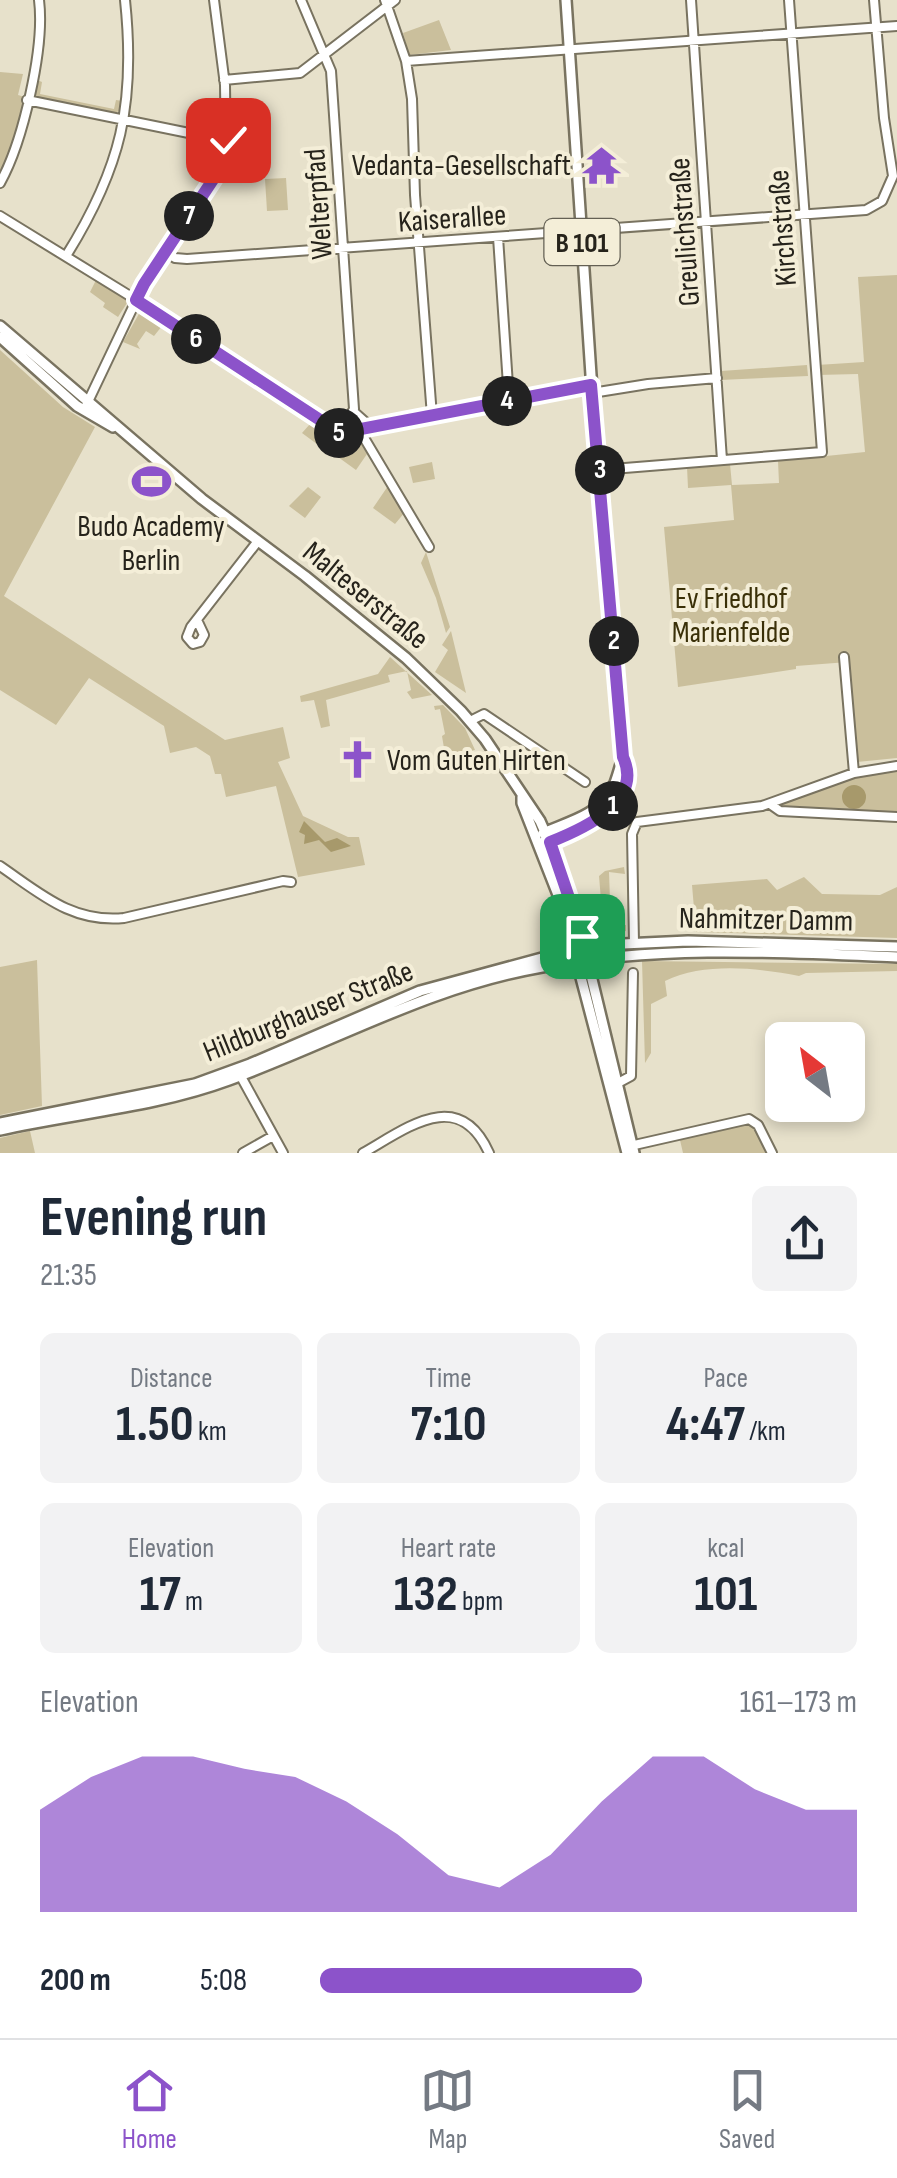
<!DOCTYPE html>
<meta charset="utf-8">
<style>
:root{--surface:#fff;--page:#f2f2f3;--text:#1f2937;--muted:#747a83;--line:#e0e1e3;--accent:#8c53ca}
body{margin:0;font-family:"Sofia Sans Condensed",sans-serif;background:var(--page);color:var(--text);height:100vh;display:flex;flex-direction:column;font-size:38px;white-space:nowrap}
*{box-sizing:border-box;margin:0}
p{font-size:32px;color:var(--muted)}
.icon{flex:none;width:55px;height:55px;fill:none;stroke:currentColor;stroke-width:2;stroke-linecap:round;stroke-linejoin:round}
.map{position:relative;height:1153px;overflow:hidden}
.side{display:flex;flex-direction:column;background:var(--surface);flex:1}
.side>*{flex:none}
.needle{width:65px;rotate:329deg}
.tools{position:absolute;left:765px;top:1022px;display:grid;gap:20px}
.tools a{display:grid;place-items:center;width:100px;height:100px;border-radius:15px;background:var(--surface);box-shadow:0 5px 15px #0003;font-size:50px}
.pin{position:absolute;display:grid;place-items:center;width:85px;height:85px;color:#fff;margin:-42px;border-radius:20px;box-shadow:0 5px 15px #0006}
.km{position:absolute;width:50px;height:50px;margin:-25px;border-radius:50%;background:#222;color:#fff;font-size:28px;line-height:50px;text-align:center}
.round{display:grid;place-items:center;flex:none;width:105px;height:105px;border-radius:15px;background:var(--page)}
.headline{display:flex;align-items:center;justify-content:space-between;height:170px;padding:0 40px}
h1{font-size:55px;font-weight:700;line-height:75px}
.stats{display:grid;grid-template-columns:repeat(3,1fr);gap:15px;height:170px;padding:10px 40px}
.stats div{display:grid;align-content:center;border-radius:15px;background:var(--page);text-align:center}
.stats b{font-size:50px;font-weight:700}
.stats small{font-size:28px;font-weight:400}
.stats p{font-size:28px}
.chart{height:280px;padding:20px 40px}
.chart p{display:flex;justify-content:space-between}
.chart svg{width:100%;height:180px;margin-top:10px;fill:var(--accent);opacity:.7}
ul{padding:0 40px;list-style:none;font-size:32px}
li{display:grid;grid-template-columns:160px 120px 1fr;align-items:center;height:75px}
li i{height:25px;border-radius:12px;background:var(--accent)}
.dock{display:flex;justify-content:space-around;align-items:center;height:140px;border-top:2px solid var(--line);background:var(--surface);font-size:28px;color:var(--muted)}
.dock a{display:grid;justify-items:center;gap:5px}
.dock .on{color:var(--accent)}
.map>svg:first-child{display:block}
.green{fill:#cabf9c}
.water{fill:#a7996b}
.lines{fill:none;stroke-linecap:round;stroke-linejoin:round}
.minor-casing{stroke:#797360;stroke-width:12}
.major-casing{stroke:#797360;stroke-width:14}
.minor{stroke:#fff;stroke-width:8}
.major{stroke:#fff;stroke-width:9}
.route-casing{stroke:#fff;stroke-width:20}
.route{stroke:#8c53ca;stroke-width:12}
.labels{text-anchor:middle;stroke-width:8;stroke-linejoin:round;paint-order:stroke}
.shield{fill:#f4eed8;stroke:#646054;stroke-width:2.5}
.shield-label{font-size:28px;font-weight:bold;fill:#26231b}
.poi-label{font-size:30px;fill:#26231b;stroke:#f4eed8;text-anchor:end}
.street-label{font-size:30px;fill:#26231b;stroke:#f4eed8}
.park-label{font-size:30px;fill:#3a3008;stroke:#f4eed8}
</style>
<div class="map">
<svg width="897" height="1153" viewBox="0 0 897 1153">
<rect width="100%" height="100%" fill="#e7e1cb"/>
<path class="green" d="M42,0H45V43L37,80L42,82L40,94L114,109L116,100L123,101L121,110L115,113L33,96L43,32Z
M439,20L451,50L409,55L403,33Z
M0,72L23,74L18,95L25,97L13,150L0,179Z
M286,178L288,210L267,211L265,179Z
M897,275V758L857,762L848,662L796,666V669L678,687L664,527L734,520L731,485L688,488L687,467L730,464L732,485L779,483L778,461L865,452L858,374L817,375V365L864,362L858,277Z
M96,280L129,300L118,317L103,307L105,303L90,292Z
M140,312L162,326L154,336L146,331L137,344L140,349L123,342Z
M0,350L63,407L95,427L4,596L225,740L283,727L290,758L278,762L303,816L348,837H359L365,865L298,877L276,786L226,797L221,774H215L210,756L196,747L170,753L164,726L89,678L56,725L0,690Z
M807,365L808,376L720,380L721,371Z
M310,424L343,440L345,445L333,456L302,433Z
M358,439L367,454L356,470L338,457L350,444L349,440Z
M432,462L435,479L413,483L409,467Z
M388,486L405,512L395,524L373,508Z
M308,487L321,497L305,518L289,506Z
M426,552L450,627L446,633L436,598L421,563Z
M451,631L466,693L435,672L448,650L442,645Z
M390,657L432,695L412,699L407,692L411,690L407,671L388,675L390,682L326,700L330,726L321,728L314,700L301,702L300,696L378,674Z
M443,705L465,728L475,750L440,757L444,748L442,736L445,734L440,709L435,710L434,706Z
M897,768V814L777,806L858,774Z
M624,867L625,874L609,872L611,930H620V925H626V931L604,936L599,876L605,871Z
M804,877L822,894L880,895L897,887V938L696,932L692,885L767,879L777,890Z
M37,960L42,1106L0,1115V967Z
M642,961L897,964V971L806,973L799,976C758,968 704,962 665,981L667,996L651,1004V1053L645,1063Z
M751,1123L766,1153H683L680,1140Z
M30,1131L35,1153H0V1138Z"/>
<path class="water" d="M842 797a12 12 0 1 1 24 0a12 12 0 1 1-24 0Z
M304,821L325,842L337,838L351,846L331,852L319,840L304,844L305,835L299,832Z"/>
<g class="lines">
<defs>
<path id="minor" d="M301,0L331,71L354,409L340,433
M385,0L406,61L412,99L415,195L432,416
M691,0L722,460
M406,61L897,26
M224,80L300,73L395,0
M27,100L228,141
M0,183C23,142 45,47 39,0
M0,216L143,304L340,433L591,385
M498,237L509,400
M165,251L175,258L187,259L866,210L882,201L893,176L884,118L874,0
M66,256C121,168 136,104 125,0
M592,393L648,384L717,378
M84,410L144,284L226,158L225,85L214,0
M354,412L373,429
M360,431L429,547
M600,470L822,452L789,0
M197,620L204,635L200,642L193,644L187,637L191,627L258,541
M844,657L854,773
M470,721L484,714L585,782
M770,804L780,811L897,817
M0,866C41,894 72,923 124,918L283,881L291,882
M634,943L632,834L637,822L762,806L854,773L897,766
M239,1073L283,1153
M618,1083L631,1076L633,973
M630,1146L749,1119L758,1125L772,1153
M243,1153L273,1136
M363,1153C407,1128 459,1086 489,1153"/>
<path id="major" d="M0,326L202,499L305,576L406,658L461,711L485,739L540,821L555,855L582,938L634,1153
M0,337L77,406L113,427
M522,797V803L562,905L627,1153
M543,833C568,822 597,816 612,790C617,780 619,769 623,758
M541,846C571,833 649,804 623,758L591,375L566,0
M0,1123L195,1084L250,1064L420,991L564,952L623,944L688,941L897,947
M0,1130C76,1113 156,1107 229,1080C336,1041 428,987 542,967C660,945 778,952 897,957"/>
</defs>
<use href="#minor" class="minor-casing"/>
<use href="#major" class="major-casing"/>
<use href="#minor" class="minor"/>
<use href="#major" class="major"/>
</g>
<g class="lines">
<defs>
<path id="route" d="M228,140L224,163L144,284L136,300L340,433L591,385L623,757C644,802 583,829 550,842L582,936"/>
</defs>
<use href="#route" class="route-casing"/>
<use href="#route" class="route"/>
</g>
<defs>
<symbol id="temple-bare" viewBox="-9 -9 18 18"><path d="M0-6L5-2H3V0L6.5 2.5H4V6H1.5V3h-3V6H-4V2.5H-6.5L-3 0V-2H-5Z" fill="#8c53ca" stroke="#f4eed8" stroke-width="2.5" paint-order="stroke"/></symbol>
<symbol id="stadium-bare" viewBox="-9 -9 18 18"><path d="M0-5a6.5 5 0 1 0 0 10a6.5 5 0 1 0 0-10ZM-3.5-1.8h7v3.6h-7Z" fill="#8c53ca" stroke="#f4eed8" stroke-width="2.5" paint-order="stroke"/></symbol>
<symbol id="church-bare" viewBox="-9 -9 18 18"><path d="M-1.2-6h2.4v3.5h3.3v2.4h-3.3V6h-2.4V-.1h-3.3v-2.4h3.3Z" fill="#8c53ca" stroke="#f4eed8" stroke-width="2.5" paint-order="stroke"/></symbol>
</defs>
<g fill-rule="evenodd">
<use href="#temple-bare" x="574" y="138" width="55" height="55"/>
<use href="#stadium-bare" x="124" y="454" width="55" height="55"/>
<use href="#church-bare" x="330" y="732" width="55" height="55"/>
</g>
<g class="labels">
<rect class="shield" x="544.5" y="219" width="75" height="46" rx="8"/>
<g class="shield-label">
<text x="582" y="252">B 101</text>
</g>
<g class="poi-label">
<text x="571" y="175">Vedanta-Gesellschaft</text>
<text x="151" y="536" text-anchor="middle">Budo Academy<tspan x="151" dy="34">Berlin</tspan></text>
<text x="387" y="770" text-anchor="start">Vom Guten Hirten</text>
</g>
<g class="street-label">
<text transform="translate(318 204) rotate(-94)" y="10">Welterpfad</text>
<text transform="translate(452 218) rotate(-4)" y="10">Kaiserallee</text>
<text transform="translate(782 228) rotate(-94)" y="10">Kirchstraße</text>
<text transform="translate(684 232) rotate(-94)" y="10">Greulichstraße</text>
<text transform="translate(366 595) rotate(39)" y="10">Malteserstraße</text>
<text transform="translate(766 919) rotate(1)" y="10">Nahmitzer Damm</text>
<text transform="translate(308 1011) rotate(-22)" y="10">Hildburghauser Straße</text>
</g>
<g class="park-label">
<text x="731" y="608">Ev Friedhof<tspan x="731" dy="34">Marienfelde</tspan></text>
</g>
</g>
</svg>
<div class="tools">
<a><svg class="needle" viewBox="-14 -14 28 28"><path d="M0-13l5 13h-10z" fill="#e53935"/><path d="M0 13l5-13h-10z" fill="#747a83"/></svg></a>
</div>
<div class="pin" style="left:582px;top:936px;background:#1e9e55"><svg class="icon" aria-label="arrive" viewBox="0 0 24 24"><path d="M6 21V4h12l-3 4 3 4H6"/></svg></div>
<div class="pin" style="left:228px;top:140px;background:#d93025"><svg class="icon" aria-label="check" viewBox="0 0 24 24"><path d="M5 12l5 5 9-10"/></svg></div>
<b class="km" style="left:613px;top:806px">1</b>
<b class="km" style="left:614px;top:641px">2</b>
<b class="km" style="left:600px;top:470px">3</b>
<b class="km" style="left:507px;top:401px">4</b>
<b class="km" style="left:339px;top:433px">5</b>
<b class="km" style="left:196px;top:339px">6</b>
<b class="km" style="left:189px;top:216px">7</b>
</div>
<section class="side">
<div class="headline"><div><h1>Evening run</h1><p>21:35</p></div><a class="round"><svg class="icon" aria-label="share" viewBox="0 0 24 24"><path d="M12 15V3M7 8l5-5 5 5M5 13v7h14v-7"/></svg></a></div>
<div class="stats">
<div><p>Distance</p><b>1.50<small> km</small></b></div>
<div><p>Time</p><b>7:10</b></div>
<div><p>Pace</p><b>4:47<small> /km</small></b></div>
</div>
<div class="stats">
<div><p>Elevation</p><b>17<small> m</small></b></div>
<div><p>Heart rate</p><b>132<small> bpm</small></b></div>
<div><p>kcal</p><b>101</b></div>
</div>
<div class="chart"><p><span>Elevation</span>161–173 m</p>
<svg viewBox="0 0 160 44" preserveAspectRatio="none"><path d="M0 44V19L10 11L20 6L30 6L40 9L50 11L60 17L70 25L80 35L90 38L100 30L110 17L120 6L130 6L140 14L150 19L160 19V44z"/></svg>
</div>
<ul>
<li><b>200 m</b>5:08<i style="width:60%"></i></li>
</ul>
</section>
<nav class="dock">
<a class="on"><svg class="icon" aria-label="home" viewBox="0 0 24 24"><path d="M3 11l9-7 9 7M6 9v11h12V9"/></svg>Home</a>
<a><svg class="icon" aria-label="map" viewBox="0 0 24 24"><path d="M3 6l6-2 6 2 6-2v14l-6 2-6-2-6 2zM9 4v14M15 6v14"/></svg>Map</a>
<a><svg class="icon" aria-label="saved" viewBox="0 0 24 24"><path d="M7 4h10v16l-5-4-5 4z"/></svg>Saved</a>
</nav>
